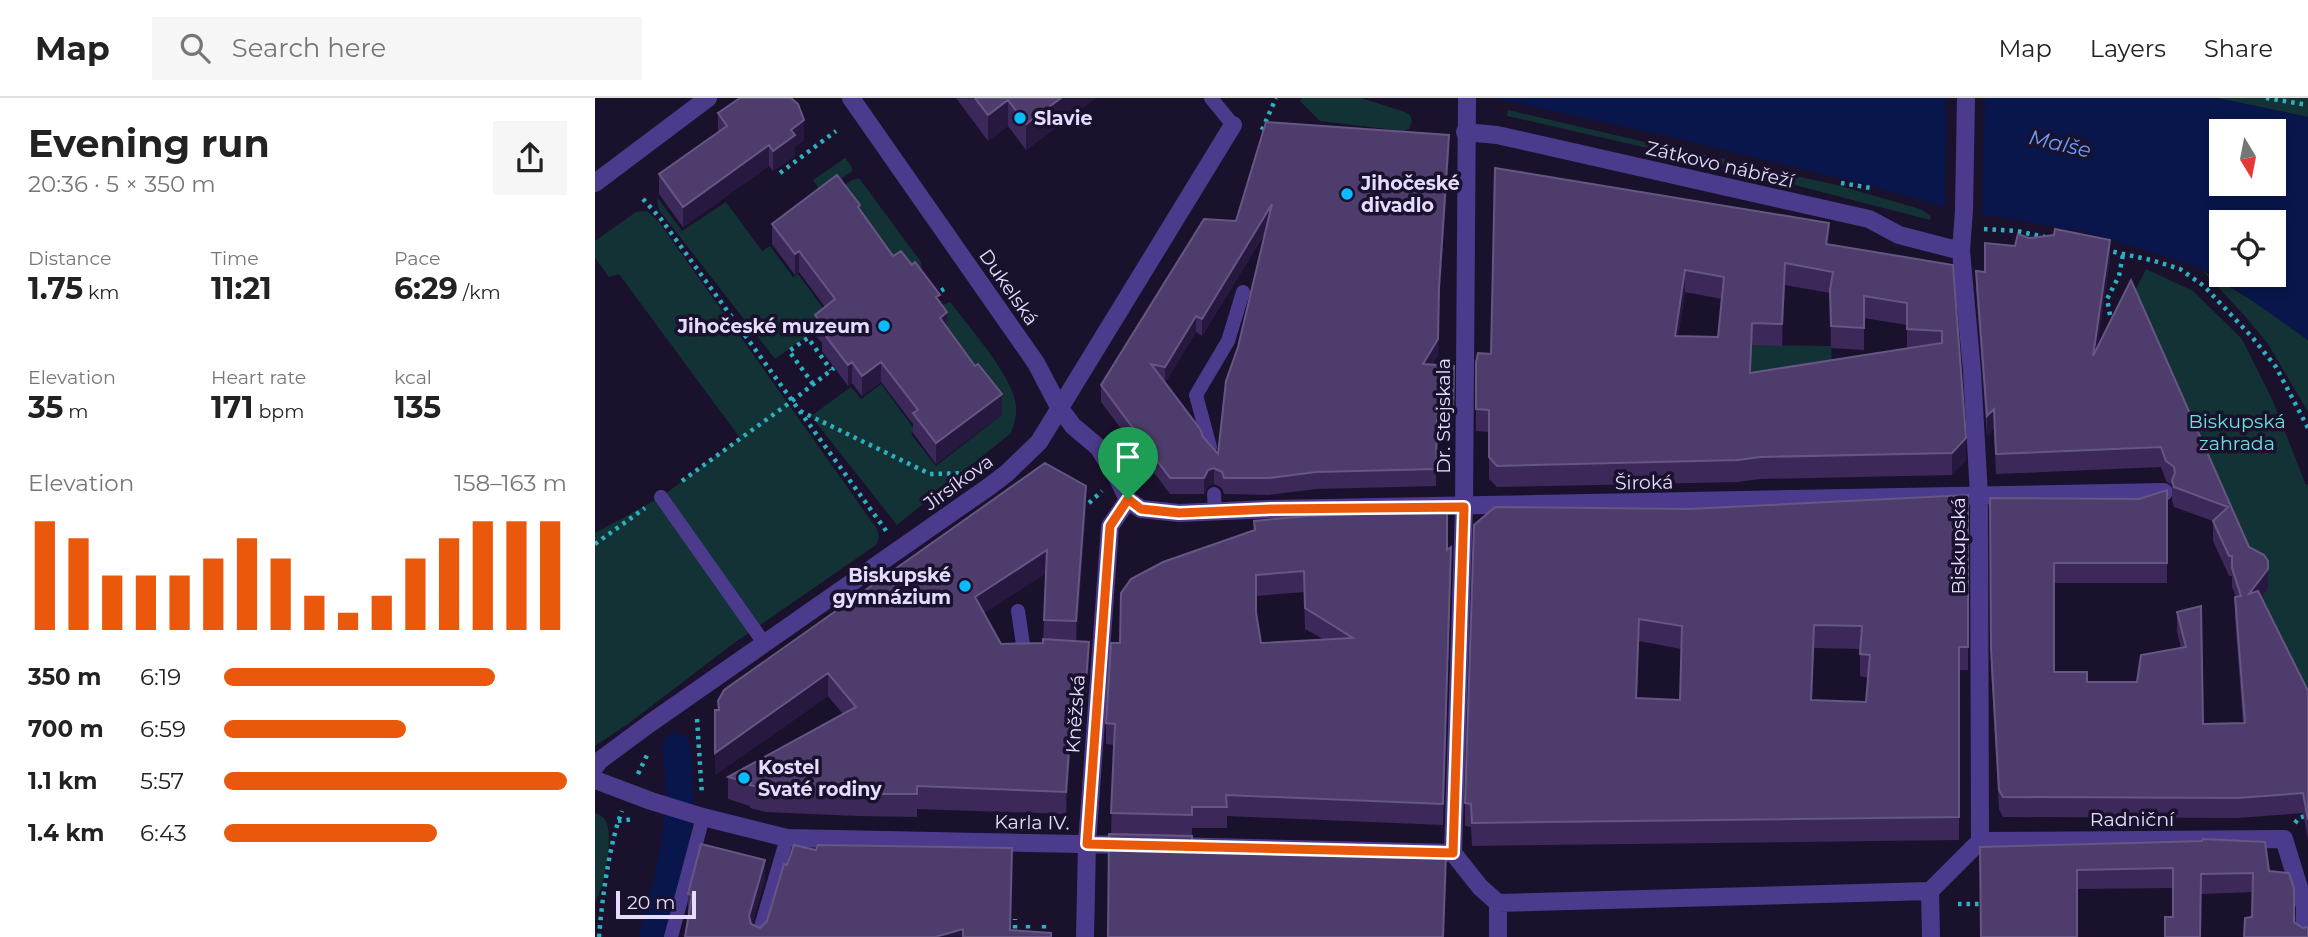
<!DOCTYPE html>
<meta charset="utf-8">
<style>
:root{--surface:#fff;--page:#f6f6f6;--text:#222;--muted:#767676;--line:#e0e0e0;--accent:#ea580c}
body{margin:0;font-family:Montserrat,sans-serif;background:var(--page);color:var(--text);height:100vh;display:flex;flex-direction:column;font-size:26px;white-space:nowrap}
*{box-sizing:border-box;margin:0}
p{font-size:23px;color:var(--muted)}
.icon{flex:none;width:38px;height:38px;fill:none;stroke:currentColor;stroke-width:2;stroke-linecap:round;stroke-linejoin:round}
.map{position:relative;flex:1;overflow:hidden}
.sheet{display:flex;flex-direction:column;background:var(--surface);width:595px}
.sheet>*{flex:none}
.needle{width:46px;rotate:170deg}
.controls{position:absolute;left:1614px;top:21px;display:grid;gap:14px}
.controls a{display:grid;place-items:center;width:77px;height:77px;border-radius:0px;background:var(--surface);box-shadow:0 4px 10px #0003;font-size:35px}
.scale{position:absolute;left:21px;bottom:18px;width:80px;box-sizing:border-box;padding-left:7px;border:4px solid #e6dcff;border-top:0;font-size:19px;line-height:24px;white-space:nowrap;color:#e6dcff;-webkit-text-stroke:5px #1a112c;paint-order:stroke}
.pin{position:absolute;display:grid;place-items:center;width:60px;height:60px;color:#fff;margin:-72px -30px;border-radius:50% 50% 50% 0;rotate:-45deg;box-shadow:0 0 7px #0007}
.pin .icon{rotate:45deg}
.round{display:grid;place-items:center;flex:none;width:74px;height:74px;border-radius:0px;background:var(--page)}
.overview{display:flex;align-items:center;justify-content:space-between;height:119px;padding:0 28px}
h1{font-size:38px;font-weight:700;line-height:52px}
.stats{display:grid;grid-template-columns:repeat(3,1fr);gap:10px;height:119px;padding:7px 28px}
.stats div{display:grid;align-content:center}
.stats b{font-size:30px;font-weight:700}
.stats small{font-size:19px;font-weight:400}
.stats p{font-size:19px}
.chart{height:196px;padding:14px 28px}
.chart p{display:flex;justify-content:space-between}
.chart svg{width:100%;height:126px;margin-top:7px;stroke:var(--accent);stroke-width:6}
ul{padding:0 28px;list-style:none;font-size:23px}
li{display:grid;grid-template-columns:112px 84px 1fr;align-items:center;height:52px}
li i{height:18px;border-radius:9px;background:var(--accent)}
header{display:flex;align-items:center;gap:42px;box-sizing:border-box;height:98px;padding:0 35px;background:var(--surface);border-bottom:2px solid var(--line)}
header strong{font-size:33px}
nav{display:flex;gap:38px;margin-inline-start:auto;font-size:24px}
.search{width:490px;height:63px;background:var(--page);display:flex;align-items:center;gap:18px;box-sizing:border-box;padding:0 24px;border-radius:0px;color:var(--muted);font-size:26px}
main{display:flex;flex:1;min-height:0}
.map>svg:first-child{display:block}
.green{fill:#133236}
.water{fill:#09164c;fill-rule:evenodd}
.pier{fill:#1a112c}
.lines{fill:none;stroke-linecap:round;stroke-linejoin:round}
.canal{stroke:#09164c;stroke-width:28}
.path{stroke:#2db1c1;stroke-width:4.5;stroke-dasharray:3.5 5;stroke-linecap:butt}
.service{stroke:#4c3b8c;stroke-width:14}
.pedestrian{stroke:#4c3b8c;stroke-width:18}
.minor{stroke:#4c3b8c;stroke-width:18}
.tertiary{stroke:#4c3b8c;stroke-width:18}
.wall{fill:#3c295a;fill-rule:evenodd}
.shaded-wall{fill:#271840}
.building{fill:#4e3d6c;stroke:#665683;stroke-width:2;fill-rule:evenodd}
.route-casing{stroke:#fff;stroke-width:14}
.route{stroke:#ea580c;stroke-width:9}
.poi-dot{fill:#08bcff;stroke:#1a112c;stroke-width:2.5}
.labels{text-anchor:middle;stroke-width:7;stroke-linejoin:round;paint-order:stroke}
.poi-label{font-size:19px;font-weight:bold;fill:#e6dcff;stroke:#1a112c;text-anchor:start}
.street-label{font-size:19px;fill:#e6dcff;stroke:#1a112c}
.park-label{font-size:19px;fill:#63e4da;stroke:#1a112c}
.water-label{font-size:21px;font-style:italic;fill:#6aa0ff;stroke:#1a112c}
</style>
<header>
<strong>Map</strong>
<div class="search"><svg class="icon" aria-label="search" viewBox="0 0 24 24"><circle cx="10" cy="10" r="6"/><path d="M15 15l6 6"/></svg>Search here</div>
<nav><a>Map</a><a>Layers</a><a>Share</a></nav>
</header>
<main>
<section class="sheet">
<div class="overview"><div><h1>Evening run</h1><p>20:36 · 5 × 350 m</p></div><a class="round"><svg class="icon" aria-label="share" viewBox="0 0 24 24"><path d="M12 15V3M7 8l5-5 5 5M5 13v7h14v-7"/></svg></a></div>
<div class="stats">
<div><p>Distance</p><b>1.75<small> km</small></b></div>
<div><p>Time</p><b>11:21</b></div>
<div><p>Pace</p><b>6:29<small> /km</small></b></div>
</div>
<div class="stats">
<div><p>Elevation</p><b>35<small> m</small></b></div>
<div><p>Heart rate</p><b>171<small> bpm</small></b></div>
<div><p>kcal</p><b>135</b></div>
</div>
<div class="chart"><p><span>Elevation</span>158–163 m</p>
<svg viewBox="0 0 160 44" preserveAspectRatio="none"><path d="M5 44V6M15 44V12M25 44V25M35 44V25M45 44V25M55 44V19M65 44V12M75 44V19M85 44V32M95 44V38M105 44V32M115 44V19M125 44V12M135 44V6M145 44V6M155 44V6"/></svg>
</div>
<ul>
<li><b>350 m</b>6:19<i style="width:79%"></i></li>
<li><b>700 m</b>6:59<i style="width:53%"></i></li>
<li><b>1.1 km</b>5:57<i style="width:100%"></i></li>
<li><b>1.4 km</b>6:43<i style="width:62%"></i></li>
</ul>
</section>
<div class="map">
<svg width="1713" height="839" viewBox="0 0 1713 839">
<rect width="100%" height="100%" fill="#1a112c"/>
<path class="green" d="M707,0H766L810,14L815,17L817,23L814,31L808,33L725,23L705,3Z
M1622,0H1713V19Z
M913,12L1080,51L1079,56L912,18Z
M1090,52L1130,61L1129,68L1088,59Z
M250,60L257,69V73L227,95L218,82Z
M1138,64L1242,87L1325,111L1336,118L1335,122L1137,71Z
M264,80L326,164V172L315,182L229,100L257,82Z
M62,99L87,133L131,104L167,153L175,148L198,179L203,176L236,221L180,261L64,112Z
M52,113L64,124L282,431L284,440L281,447L135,548L33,626L0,648V435L66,399L145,340L24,176L14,179L0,160V143L41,114Z
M1551,171L1598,193L1647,241L1677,301L1711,387L1713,386V614L1671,531L1661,472L1536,201Z
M1607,172L1666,208L1713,242V314L1673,246L1650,218Z
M355,204C373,227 414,275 420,302C423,313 420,324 416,335L302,427L216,318L256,289L266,301L286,286L320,332L316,336L341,368L408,316L384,284L381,286L341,210Z
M1157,247L1236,248L1240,327L1156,288Z
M0,715C6,717 10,720 12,726C18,742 9,791 0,804Z"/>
<path class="water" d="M898,0H1622L1713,19V242L1635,187L1600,168L1494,135L1350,109L1277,88L1076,39ZM1626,33H1678V86H1626ZM1626,124H1678V177H1626Z"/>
<path class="pier" d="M1351,0H1390L1387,115L1350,109Z"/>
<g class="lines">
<path class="canal" d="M58,839C75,778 92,712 81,649"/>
<path class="path" d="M1671,0L1713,7
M667,32L681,0
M185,75L241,33
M1246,85L1276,90L1277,88
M48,101L66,121L292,434
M1389,131L1422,133L1450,139
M1510,152L1556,162L1585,171L1609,188L1657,239L1681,269L1713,330
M339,197L349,191
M1515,217L1512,201L1524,178L1528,156
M218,286L194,253L213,240L236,272
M205,313L335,376L375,375
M87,383L197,303L239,270
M494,405L507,393
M0,446L50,410
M102,621L107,697
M43,676L53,655
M23,723L39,721
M1700,725L1704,720L1713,717
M1363,806H1390
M4,839C7,802 14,746 27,713
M420,839V821
M433,839V822
M449,839V823"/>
<path class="service" d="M616,0L638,27
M615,349L601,297L633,243L648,194
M619,396L620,414
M66,399L169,545
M423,513L429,553L438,554
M76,839L108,719
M163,839L192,740"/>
<path class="pedestrian" d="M869,409L872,0"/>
<path class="minor" d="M256,0L441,265L464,309L478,328L503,349L523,381L533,402
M1371,0L1369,112L1366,153L1377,273L1384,398L1385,743
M870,34L902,37L1274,121L1304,137L1366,153
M533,402L546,411L584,415L676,411L1569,394
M0,669L4,663L54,626L395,388L412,375L444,344L638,27
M0,682L56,703L108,719L192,740L536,747
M1385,743L1689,741L1710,809L1709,839
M574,748L858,755
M858,755L885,789L903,805L1335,793L1385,743
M858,755L869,409
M1335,793L1336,839
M490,839L492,746L515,428L533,402
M903,839V805"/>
<path class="tertiary" d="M0,85L113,0"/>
</g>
<path class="wall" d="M361,0H501L431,52L413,28L393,43Z
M123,15L209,42L200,49V58L178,73L174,68L88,129L64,96V76L123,34Z
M854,54L844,206L843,257L837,267L859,268L858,333L842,332L841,388L721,391L674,397L629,396L627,390L619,386L613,388L609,396H575L506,304V287L641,123ZM671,133L643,249L623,356L608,339L570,285L601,234L607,238Z
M900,70L1234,147L1358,167L1371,362L1357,377L1165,381L1143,384L902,389L894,381V334L881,333V264L896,256ZM1190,187L1235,195L1236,250L1269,252V220L1312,227V250L1156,275L1157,247L1187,248ZM1090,194L1127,201L1123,239L1083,238Z
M265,113L298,158L345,204L352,229L407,316L341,366L318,335V326L286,284L267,298L257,285L253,288L227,253V245L220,237V217L230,209L204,174L200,177L177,146V126Z
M1434,140L1515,161L1502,250L1536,182L1673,491L1666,500L1713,593V742L1708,715L1642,720L1408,719L1404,711L1396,571L1395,400L1544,401L1572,392V485H1459V574L1492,584H1542L1586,550L1582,534V514L1606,508L1608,626L1648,625L1640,519L1641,499L1637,489V478H1634L1618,443V423L1579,409L1577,402V387L1571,383L1566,369L1401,376L1399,330L1392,338L1381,192V173L1390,174L1420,148Z
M1373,397V572H1364V742L877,748L876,729L870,728V705L1094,411ZM1044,543L1086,551L1085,602L1042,600ZM1219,550L1265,551V578L1273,580L1271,604L1217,602Z
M491,411L481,543L494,566L488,645L476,644L471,716L322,711V719L263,718L171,714L155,710V708L133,701V679L248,616L233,598L120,677L123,612ZM451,475L448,545L406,546L389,515Z
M659,423L852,452L856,469L848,727L632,718V730H597V738L516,736L519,647L511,646V625L525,545L659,433ZM709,494L710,531L728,541L666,545L661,515V498Z
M106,746L170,762V780L157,827L165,830L172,823L189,766L192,767L199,747L221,752L223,747L417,750L415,832L456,835V839H90L94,815L93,814V796Z
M1385,749L1674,773L1699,824L1708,830L1713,839L1657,819V794L1606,796L1605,839H1570L1578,819V790L1482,791Z"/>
<path class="shaded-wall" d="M466,0H501L431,52V26Z
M413,2V28L393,43V17Z
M209,22V42L200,49V58L178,73V53L196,32Z
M854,37V54L844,206L843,257L828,283V266L844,189Z
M174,47V68L88,129V109Z
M677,106V122L607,238V221Z
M1234,125V147L1231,146Z
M1515,142V161L1498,278V258Z
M204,153V174L200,177V156Z
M1190,165V187L1187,248V226Z
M1090,172V194L1080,260V238Z
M352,214V234L345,220Z
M601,218V234L570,285V269Z
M1157,225V247L1155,297V275Z
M257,264V285L253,288V267Z
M286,264V284L267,298V278Z
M407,296V316L341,366V345Z
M1399,311V330L1392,338V318Z
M1371,340V362L1357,377V355Z
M619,370V386L613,388L609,396V380L613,372Z
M491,388V411L481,546V523Z
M856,449V469L848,727V706Z
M452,452V475L380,521V499Z
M1673,463V491L1654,515V496Z
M1044,521V543L1041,622V600Z
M494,544V566L488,645V622Z
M233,575V598L120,677V655Z
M476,622V644L471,716V694Z
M170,762V780L154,837V818Z
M368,831V839H340Z"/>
<path class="building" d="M145,0H196L203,6L209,22L196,32L200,37L178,53L174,47L88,109L64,76L132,28L123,15Z
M380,0H466L431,26L413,2L393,17Z
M671,24L854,37L844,189L843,241L828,266L859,268L858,316H842L841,371L721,374L674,380H629L627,374L619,370L613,372L609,380H575L506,287L609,121L641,123ZM677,106L643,249L631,283L623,356L608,339L605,331L556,266L570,269L601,218L607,221Z
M900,70L1234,125L1231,146L1358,167L1371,340L1357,355L1165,359L1143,362L902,368L894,359V312L881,311V264L883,255L896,256ZM1190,165L1238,174L1235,192L1236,228L1269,230V198L1312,205V231L1347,233V245L1155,275L1157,225L1187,226ZM1090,172L1129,179L1123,239L1080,238Z
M242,77L265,107L263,109L298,158L306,153L317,167L320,164L345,197L341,199L352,214L345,220L380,268L383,266L407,296L341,345L318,315L323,312L286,264L267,278L257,264L253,267L227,233L230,230L220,217L240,201L204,153L200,156L177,126Z
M1460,131L1515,142L1498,258L1536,182L1654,449L1669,457L1673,463V471L1654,496L1663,493L1713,593V722L1708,695L1642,700L1408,699L1404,692L1396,551L1395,400L1544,401L1572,392V465H1459V574H1492V584H1542L1546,557L1591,549L1582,514L1606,508L1608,626L1650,625L1640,499L1646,498L1637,470V458H1634L1618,423L1633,409L1579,389L1577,382L1580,375L1579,369L1571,363L1566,349L1401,356L1399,311L1392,318L1381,173L1390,174V145L1420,148L1423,136L1434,140L1459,137Z
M450,365L491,388L481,523L449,522L452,452L380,499L406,546L448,545V541L494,544L488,622H476L471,694L322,688V696H263L171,691L155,687L156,685L133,679L261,609L233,575L120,655V612H124L123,603L129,592Z
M1373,397V549H1364V719L877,725L876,706L870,705L879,427L900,409L1094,411ZM1044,521L1087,528L1085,602L1041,600ZM1219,527L1267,528L1265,556L1275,557L1271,604L1216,602Z
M852,413V452L856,449L848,706L631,697L632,709H597V717L516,715L520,626L511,625L516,545H525L526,495L536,481L568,464L660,432L659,423L711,418ZM709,473L710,510L758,540L666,545L661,515V477Z
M514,736L597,738V752L851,756L848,839H513Z
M1608,741L1670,744L1674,773L1694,775L1699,791V824L1708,830L1713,829V839H1649L1650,820L1657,819L1658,775L1606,776L1605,839H1570V819H1578V770L1482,772V839H1386L1385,749L1574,744L1607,743Z
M106,746L170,762L154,818L156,826L165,830L172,823L189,766L192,767L199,747L221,752L223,747L417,750L415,832L456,835V839H368V831L340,839H90L97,797L93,796Z"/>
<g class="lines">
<defs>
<path id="route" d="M533,401L546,411L584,415L676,411L869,409L858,755L492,746L515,428Z"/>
</defs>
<use href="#route" class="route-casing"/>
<use href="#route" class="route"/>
</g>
<g class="poi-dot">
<circle cx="425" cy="20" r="7"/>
<circle cx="752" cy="96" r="7"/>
<circle cx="289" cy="228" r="7"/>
<circle cx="370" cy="488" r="7"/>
<circle cx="149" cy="680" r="7"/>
</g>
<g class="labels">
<g class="poi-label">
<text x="439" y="27">Slavie</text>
<text x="766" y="92">Jihočeské<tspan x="766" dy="22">divadlo</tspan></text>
<text x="275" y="235" text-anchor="end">Jihočeské muzeum</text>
<text x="356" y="484" text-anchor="end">Biskupské<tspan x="356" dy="22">gymnázium</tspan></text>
<text x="163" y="676">Kostel<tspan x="163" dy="22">Svaté rodiny</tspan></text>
</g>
<g class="street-label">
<text transform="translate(1125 66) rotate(13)" y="7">Zátkovo nábřeží</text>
<text transform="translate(414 189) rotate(55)" y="7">Dukelská</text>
<text transform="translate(848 318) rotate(-90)" y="7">Dr. Stejskala</text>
<text transform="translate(363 384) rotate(-36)" y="7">Jirsíkova</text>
<text transform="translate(1049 384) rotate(-1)" y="7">Široká</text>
<text transform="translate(1363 448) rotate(-90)" y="7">Biskupská</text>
<text transform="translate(480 616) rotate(-86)" y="7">Kněžská</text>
<text x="1537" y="728">Radniční</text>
<text transform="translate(437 724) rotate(1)" y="7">Karla IV.</text>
</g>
<g class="park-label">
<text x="1642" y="330">Biskupská<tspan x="1642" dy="22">zahrada</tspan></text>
</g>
<g class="water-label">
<text transform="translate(1465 46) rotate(13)" y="7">Malše</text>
</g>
</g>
</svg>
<div class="controls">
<a><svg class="needle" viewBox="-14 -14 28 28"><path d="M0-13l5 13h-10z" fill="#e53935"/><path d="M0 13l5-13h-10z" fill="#767676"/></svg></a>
<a><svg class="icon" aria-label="locate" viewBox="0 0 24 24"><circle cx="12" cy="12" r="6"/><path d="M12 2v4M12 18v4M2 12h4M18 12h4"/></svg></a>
</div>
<div class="scale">20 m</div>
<div class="pin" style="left:533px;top:401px;background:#1e9e55"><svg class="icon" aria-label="arrive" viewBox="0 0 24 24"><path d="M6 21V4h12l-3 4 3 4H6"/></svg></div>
</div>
</main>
